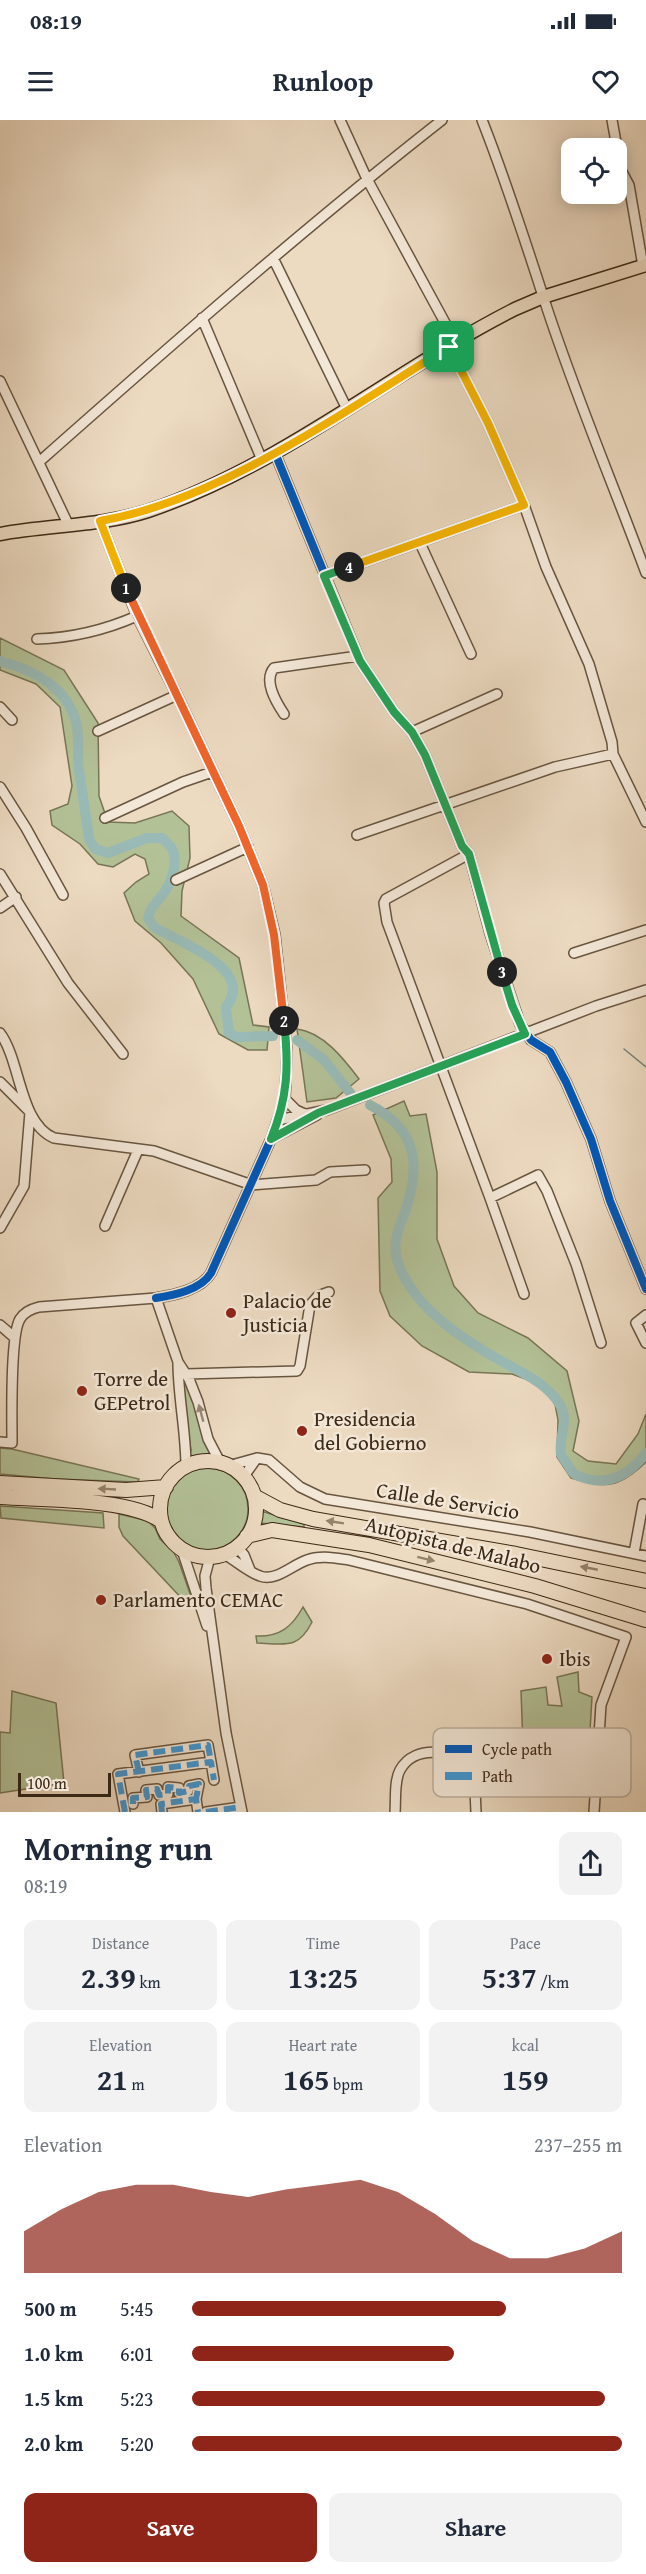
<!DOCTYPE html>
<meta charset="utf-8">
<style>
:root{--surface:#fff;--page:#f2f2f3;--text:#1f2937;--muted:#747a83;--accent:#8f2418}
body{margin:0;font-family:"Gentium Book Plus",serif;background:var(--page);color:var(--text);height:100vh;display:flex;flex-direction:column;font-size:22px;white-space:nowrap}
*{box-sizing:border-box;margin:0}
p{font-size:20px;color:var(--muted)}
.icon{flex:none;width:33px;height:33px;fill:none;stroke:currentColor;stroke-width:2;stroke-linecap:round;stroke-linejoin:round}
.map{position:relative;height:1692px;overflow:hidden}
.panel{display:flex;flex-direction:column;background:var(--surface);flex:1}
.panel>*{flex:none}
.controls{position:absolute;left:561px;top:18px;display:grid;gap:12px}
.controls a{display:grid;place-items:center;width:66px;height:66px;border-radius:12px;background:var(--surface);box-shadow:0 3px 15px #0003;font-size:30px}
.scale{position:absolute;left:18px;bottom:15px;width:93px;box-sizing:border-box;padding-left:6px;border:3px solid #3c2915;border-top:0;font-size:16px;line-height:21px;white-space:nowrap;color:#3c2915;-webkit-text-stroke:4px #f3e7d7;paint-order:stroke}
.pin{position:absolute;display:grid;place-items:center;width:51px;height:51px;color:#fff;margin:-26px;border-radius:12px;box-shadow:0 3px 9px #0006}
.km{position:absolute;width:30px;height:30px;margin:-15px;border-radius:50%;background:#222;color:#fff;font-size:16px;line-height:30px;text-align:center}
.round{display:grid;place-items:center;flex:none;width:63px;height:63px;border-radius:12px;background:var(--page)}
.headline{display:flex;align-items:center;justify-content:space-between;height:102px;padding:0 24px}
h1{font-size:33px;font-weight:600;line-height:45px}
.stats{display:grid;grid-template-columns:repeat(3,1fr);gap:9px;height:102px;padding:6px 24px}
.stats div{display:grid;align-content:center;border-radius:12px;background:var(--page);text-align:center}
.stats b{font-size:30px;font-weight:600}
.stats small{font-size:16px;font-weight:400}
.stats p{font-size:16px}
.chart{height:168px;padding:12px 24px}
.chart p{display:flex;justify-content:space-between}
.chart svg{width:100%;height:108px;margin-top:6px;fill:var(--accent);opacity:.7}
.primary-button{display:flex;gap:12px;margin-top:auto;padding:12px 24px}
.primary-button a{flex:1;height:69px;border-radius:12px;background:var(--accent);color:#fff;font-size:24px;font-weight:600;line-height:69px;text-align:center}
.primary-button a+a{background:var(--page);color:var(--text)}
ul{padding:0 24px;list-style:none;font-size:20px}
li{display:grid;grid-template-columns:96px 72px 1fr;align-items:center;height:45px}
li i{height:15px;border-radius:8px;background:var(--accent)}
.status{display:flex;justify-content:space-between;align-items:center;height:42px;padding:0 30px;background:var(--surface);direction:ltr}
.status svg{height:16px;fill:currentColor}
header{display:flex;justify-content:space-between;align-items:center;height:78px;padding:0 24px;background:var(--surface);font-size:27px;font-weight:600}
.map>svg:first-child{display:block}
.green{fill:#b3c197;stroke:#787556;stroke-width:1.5}
.lines{fill:none;stroke-linecap:round;stroke-linejoin:round}
.stream{stroke:#748076;stroke-width:1.5}
.river{stroke:#99bab6;stroke-width:10}
.minor-casing{stroke:#685540;stroke-width:12}
.major-casing{stroke:#3c2915;stroke-width:15}
.highway-casing{stroke:#3c2915;stroke-width:16}
.minor{stroke:#f3e7d7;stroke-width:9}
.major{stroke:#ecdac1;stroke-width:12}
.highway{stroke:#ecdac1;stroke-width:14}
.quiet{stroke:#3f96d3;stroke-width:6;stroke-dasharray:12 6;stroke-linecap:butt}
.cycleway-casing{stroke:#f3e7d7;stroke-width:11}
.cycleway{stroke:#0057b8;stroke-width:8}
.oneway{fill:#988876}
.oneway2{fill:#94826b}
.split-1-casing{stroke:#fff;stroke-width:12}
.split-2-casing{stroke:#fff;stroke-width:12}
.split-3-casing{stroke:#fff;stroke-width:12}
.split-4-casing{stroke:#fff;stroke-width:12}
.split-5-casing{stroke:#fff;stroke-width:12}
.split-1{stroke:#f5b400;stroke-width:8}
.split-2{stroke:#f0652b;stroke-width:8}
.split-3{stroke:#22a559;stroke-width:8}
.split-4{stroke:#22a559;stroke-width:8}
.split-5{stroke:#f5b400;stroke-width:8}
.poi-dot{fill:#8f2418;stroke:#f3e7d7;stroke-width:2}
.labels{text-anchor:middle;stroke-width:5;stroke-linejoin:round;paint-order:stroke}
.poi-label{font-size:21px;fill:#3c2915;stroke:#f3e7d7;text-anchor:start}
.street-label{font-size:21px;fill:#3c2915;stroke:#f3e7d7}
.key{fill:#f3e7d7;stroke:#bcae9d;stroke-width:1.5}
.key-label{font-size:16px;fill:#3c2915}
</style>
<div class="status"><b>08:19</b><svg viewBox="0 0 49 12"><path d="M0 12V9h3v3zM5 12V6h3v6zM10 12V3h3v9zM15 12V0h3v12zM26 1h20v11H26zM47 4h2v5h-2z"/></svg></div>
<header><svg class="icon" aria-label="menu" viewBox="0 0 24 24"><path d="M4 6h16M4 12h16M4 18h16"/></svg>Runloop<svg class="icon" aria-label="heart" viewBox="0 0 24 24"><path d="M12 20l-8-8c-3-5 5-10 8-4 3-6 11-1 8 4z"/></svg></header>
<div class="map">
<svg width="646" height="1692" viewBox="0 0 646 1692">
<rect width="100%" height="100%" fill="#ecdac1"/>
<filter id="stains"><feTurbulence type="fractalNoise" baseFrequency=".00333" numOctaves="4"/><feColorMatrix values="0 0 0 0 .2 0 0 0 0 .09 0 0 0 0 .02 0 0 0 .5 -.17"/></filter>
<radialGradient id="worn" r=".72"><stop offset=".6" stop-color="#630" stop-opacity="0"/><stop offset="1" stop-color="#630" stop-opacity=".3"/></radialGradient>
<path class="green" d="M0,518L64,550L98,603L99,676L108,702L135,703L172,691L189,706L190,738L182,771L181,796L239,838L253,905L269,907L267,930H248L219,914L193,859L161,823L135,801L124,773L136,762L149,754L145,739L135,734L113,747L98,744L80,724L52,705L50,691L68,684L72,666L60,587L36,564L0,550Z
M297,909C323,912 344,939 359,959L336,978L307,982Z
M404,981L410,996L426,994L437,1052V1119L454,1166L478,1193L528,1218L567,1251L579,1301L573,1331L588,1341L616,1344L638,1314L646,1294V1342C618,1369 607,1368 571,1358L557,1337L558,1300L554,1279L539,1264L512,1254L469,1252L422,1226L390,1196L380,1171L378,1078L392,1062L391,1039L373,995Z
M181,1253L188,1265L213,1337L206,1335L188,1340L191,1330L180,1263Z
M0,1328L12,1329L139,1359L138,1362L55,1359L0,1354Z
M166 1389a41 41 0 1 1 82 0a41 41 0 1 1-82 0Z
M0,1386L103,1393L104,1408L1,1398Z
M261,1391L304,1404V1407L259,1403Z
M119,1394L148,1401L155,1408L160,1419L173,1431L179,1442L193,1482L188,1485L123,1416L119,1407Z
M303,1487L312,1502C298,1530 285,1524 257,1523L256,1516C280,1517 292,1507 303,1487Z
M578,1552L579,1572L592,1577L589,1628L523,1626L521,1571L546,1567L548,1585L562,1586L557,1557Z
M12,1571L56,1583L64,1663L0,1673V1612L10,1613Z"/>
<g class="lines">
<path class="stream" d="M624,929L646,947"/>
<path class="river" d="M0,541C32,549 67,567 76,602C80,617 77,634 79,649C82,672 86,695 89,719L95,729L108,733L147,718H162C165,721 170,725 172,729C179,741 171,764 163,774C155,785 152,785 148,798L154,807C178,822 256,848 226,887L229,913L237,917L273,916
M297,920L324,940L351,974
M370,985C418,1010 421,1045 405,1092C399,1107 392,1124 397,1140C412,1187 462,1219 503,1242C524,1254 547,1263 560,1285C570,1300 558,1318 561,1334C562,1337 566,1342 568,1345C571,1350 572,1353 576,1355C605,1368 628,1357 646,1333"/>
<defs>
<path id="minor" d="M340,0L367,59L456,223
M482,0C505,58 524,117 543,176C573,270 612,361 646,453
M612,0L621,50L629,65L643,146
M273,138L347,289
M202,198L262,340
M449,227L488,303L524,385L546,447L589,544L612,622L613,634L646,702
M0,261L68,404
M275,333L360,541L394,592L412,612L425,635L462,726L469,734L490,813L520,904L531,920L550,932L566,962L591,1019L610,1081L646,1169
M39,342C171,225 303,109 442,0
M100,401L137,496L177,575L239,706L263,765L275,815L287,931L285,979L271,1019L211,1153C201,1170 174,1175 156,1178
M420,423L471,534
M324,456L524,385
M37,519C72,518 105,510 137,496
M0,587L12,600
M284,594C276,582 263,561 274,548L358,536
M98,611L177,575
M412,612L497,574
M0,667L26,708L63,775
M105,698L183,662L212,652
M357,715L555,647L613,634
M469,734L386,779L384,783L387,802L490,1078L538,1055L547,1071L576,1144L601,1223
M0,754L68,863L123,934
M176,760L248,727
M0,788L16,777
M574,833L646,810
M0,913C21,941 19,1003 54,1018L154,1031L252,1065L316,1060L330,1052L365,1050
M0,962L30,992L24,1066L0,1108
M285,979L296,990L307,995
M278,1000L327,990L596,886L646,870
M271,1019L317,995
M490,1078L524,1174
M105,1106L138,1030
M646,1195L636,1203L646,1223
M0,1205L15,1218
M178,1242C178,1277 186,1311 186,1347
M186,1254L297,1251L300,1246L310,1185L318,1176L329,1172
M0,1322L12,1323C12,1300 10,1215 20,1199C24,1192 31,1189 39,1187L156,1178L178,1242L189,1259L198,1282L208,1319L221,1344
M228,1346L257,1338L269,1340L300,1367L325,1379L530,1412L646,1436
M245,1360L247,1352L257,1338
M237,1427L244,1435L250,1450
M182,1430L207,1506
M634,1433L643,1384
M224,1434C235,1440 248,1452 260,1456C276,1462 292,1445 307,1440C320,1435 335,1438 349,1440L527,1484L626,1517L601,1585L594,1692
M210,1437L205,1456L206,1468L226,1613L242,1692
M139,1652L135,1635L208,1625L211,1642
M133,1684V1678L147,1677L146,1670L157,1669L159,1675L168,1674V1667L179,1668V1673L188,1671L189,1666L199,1664L196,1679
M125,1692L118,1654L211,1642L214,1660
M162,1692L161,1684L196,1679L198,1692
M206,1692L241,1687
M395,1692C396,1680 394,1661 400,1650C415,1623 455,1631 474,1647L476,1692"/>
<path id="major" d="M0,414C49,405 101,406 148,391C282,346 391,252 515,189L543,177L646,145"/>
<path id="highway" d="M160 1389a48 48 0 1 1 96 0a48 48 0 1 1-96 0Z
M0,1363L126,1370L166,1367
M254,1376L280,1390L313,1399L516,1434L646,1461
M0,1377C41,1380 130,1378 161,1401
M247,1416L272,1410L369,1425L535,1466L646,1500"/>
</defs>
<use href="#minor" class="minor-casing"/>
<use href="#major" class="major-casing"/>
<use href="#highway" class="highway-casing"/>
<use href="#minor" class="minor"/>
<use href="#major" class="major"/>
<use href="#highway" class="highway"/>
<path class="quiet" d="M139,1652L135,1635L208,1625L211,1642
M133,1684V1678L147,1677L146,1670L157,1669L159,1675L168,1674V1667L179,1668V1673L188,1671L189,1666L199,1664L196,1679
M125,1692L118,1654L211,1642L214,1660
M162,1692L161,1684L196,1679L198,1692
M206,1692L241,1687"/>
<defs>
<path id="cycleway" d="M275,333L360,541L394,592L412,612L425,635L462,726L469,734L490,813L520,904L531,920L550,932L566,962L591,1019L610,1081L646,1169
M100,401L137,496L177,575L239,706L263,765L275,815L287,931L285,979L271,1019L211,1153C201,1170 174,1175 156,1178"/>
</defs>
<use href="#cycleway" class="cycleway-casing"/>
<use href="#cycleway" class="cycleway"/>
</g>
<defs><path id="oneway-solid" d="M-6-.8H1V-3.2L6.5 0L1 3.2V.8H-6Z" transform="scale(1.5)"/></defs>
<use class="oneway" href="#oneway-solid" transform="translate(201 1293) rotate(-105)"/>
<g class="oneway2">
<use href="#oneway-solid" transform="translate(107 1369) rotate(-177)"/>
<use href="#oneway-solid" transform="translate(335 1402) rotate(-171)"/>
<use href="#oneway-solid" transform="translate(426 1439) rotate(14)"/>
<use href="#oneway-solid" transform="translate(589 1448) rotate(-169)"/>
</g>
<g class="lines">
<defs>
<path id="split-1" d="M126,468L100,401C219,381 346,290 449,227"/>
<path id="split-2" d="M126,468L239,706L263,765L274,815L284,901"/>
<path id="split-3" d="M284,901C289,946 288,977 271,1019L318,993L525,914L512,885L502,852"/>
<path id="split-4" d="M349,447L324,456L360,541L394,592L412,612L425,635L462,726L469,734L502,852"/>
<path id="split-5" d="M349,447L524,385L488,303L449,227"/>
</defs>
<use href="#split-1" class="split-1-casing"/>
<use href="#split-2" class="split-2-casing"/>
<use href="#split-3" class="split-3-casing"/>
<use href="#split-4" class="split-4-casing"/>
<use href="#split-5" class="split-5-casing"/>
<use href="#split-1" class="split-1"/>
<use href="#split-2" class="split-2"/>
<use href="#split-3" class="split-3"/>
<use href="#split-4" class="split-4"/>
<use href="#split-5" class="split-5"/>
</g>
<g class="poi-dot">
<circle cx="231" cy="1193" r="6"/>
<circle cx="82" cy="1271" r="6"/>
<circle cx="302" cy="1311" r="6"/>
<circle cx="101" cy="1480" r="6"/>
<circle cx="547" cy="1539" r="6"/>
</g>
<g class="labels">
<g class="poi-label">
<text x="243" y="1188">Palacio de<tspan x="243" dy="24">Justicia</tspan></text>
<text x="94" y="1266">Torre de<tspan x="94" dy="24">GEPetrol</tspan></text>
<text x="314" y="1306">Presidencia<tspan x="314" dy="24">del Gobierno</tspan></text>
<text x="113" y="1487">Parlamento CEMAC</text>
<text x="559" y="1546">Ibis</text>
</g>
<g class="street-label">
<text transform="translate(448 1381) rotate(9)" y="7">Calle de Servicio</text>
<text transform="translate(453 1425) rotate(14)" y="7">Autopista de Malabo</text>
</g>
</g>
<rect x="433" y="1608" width="198" height="69" rx="9" class="key"/>
<rect x="445" y="1625" width="27" height="8" fill="#0057b8"/>
<rect x="445" y="1652" width="27" height="8" fill="#3f96d3"/>
<g class="key-label">
<text x="482" y="1635">Cycle path</text>
<text x="482" y="1662">Path</text>
</g>
<rect width="100%" height="100%" filter="url(#stains)"/>
<rect width="100%" height="100%" fill="url(#worn)"/>
</svg>
<div class="controls">
<a><svg class="icon" aria-label="locate" viewBox="0 0 24 24"><circle cx="12" cy="12" r="6"/><path d="M12 2v4M12 18v4M2 12h4M18 12h4"/></svg></a>
</div>
<div class="scale">100 m</div>
<div class="pin" style="left:449px;top:227px;background:#1e9e55"><svg class="icon" aria-label="arrive" viewBox="0 0 24 24"><path d="M6 21V4h12l-3 4 3 4H6"/></svg></div>
<b class="km" style="left:126px;top:468px">1</b>
<b class="km" style="left:284px;top:901px">2</b>
<b class="km" style="left:502px;top:852px">3</b>
<b class="km" style="left:349px;top:447px">4</b>
</div>
<section class="panel">
<div class="headline"><div><h1>Morning run</h1><p>08:19</p></div><a class="round"><svg class="icon" aria-label="share" viewBox="0 0 24 24"><path d="M12 15V3M7 8l5-5 5 5M5 13v7h14v-7"/></svg></a></div>
<div class="stats">
<div><p>Distance</p><b>2.39<small> km</small></b></div>
<div><p>Time</p><b>13:25</b></div>
<div><p>Pace</p><b>5:37<small> /km</small></b></div>
</div>
<div class="stats">
<div><p>Elevation</p><b>21<small> m</small></b></div>
<div><p>Heart rate</p><b>165<small> bpm</small></b></div>
<div><p>kcal</p><b>159</b></div>
</div>
<div class="chart"><p><span>Elevation</span>237–255 m</p>
<svg viewBox="0 0 160 44" preserveAspectRatio="none"><path d="M0 44V27L10 18L20 11L30 8L40 8L50 11L60 13L70 10L80 8L90 6L100 11L110 20L120 31L130 38L140 38L150 34L160 27V44z"/></svg>
</div>
<ul>
<li><b>500 m</b>5:45<i style="width:73%"></i></li>
<li><b>1.0 km</b>6:01<i style="width:61%"></i></li>
<li><b>1.5 km</b>5:23<i style="width:96%"></i></li>
<li><b>2.0 km</b>5:20<i style="width:100%"></i></li>
</ul>
<div class="primary-button"><a>Save</a><a>Share</a></div>
</section>
